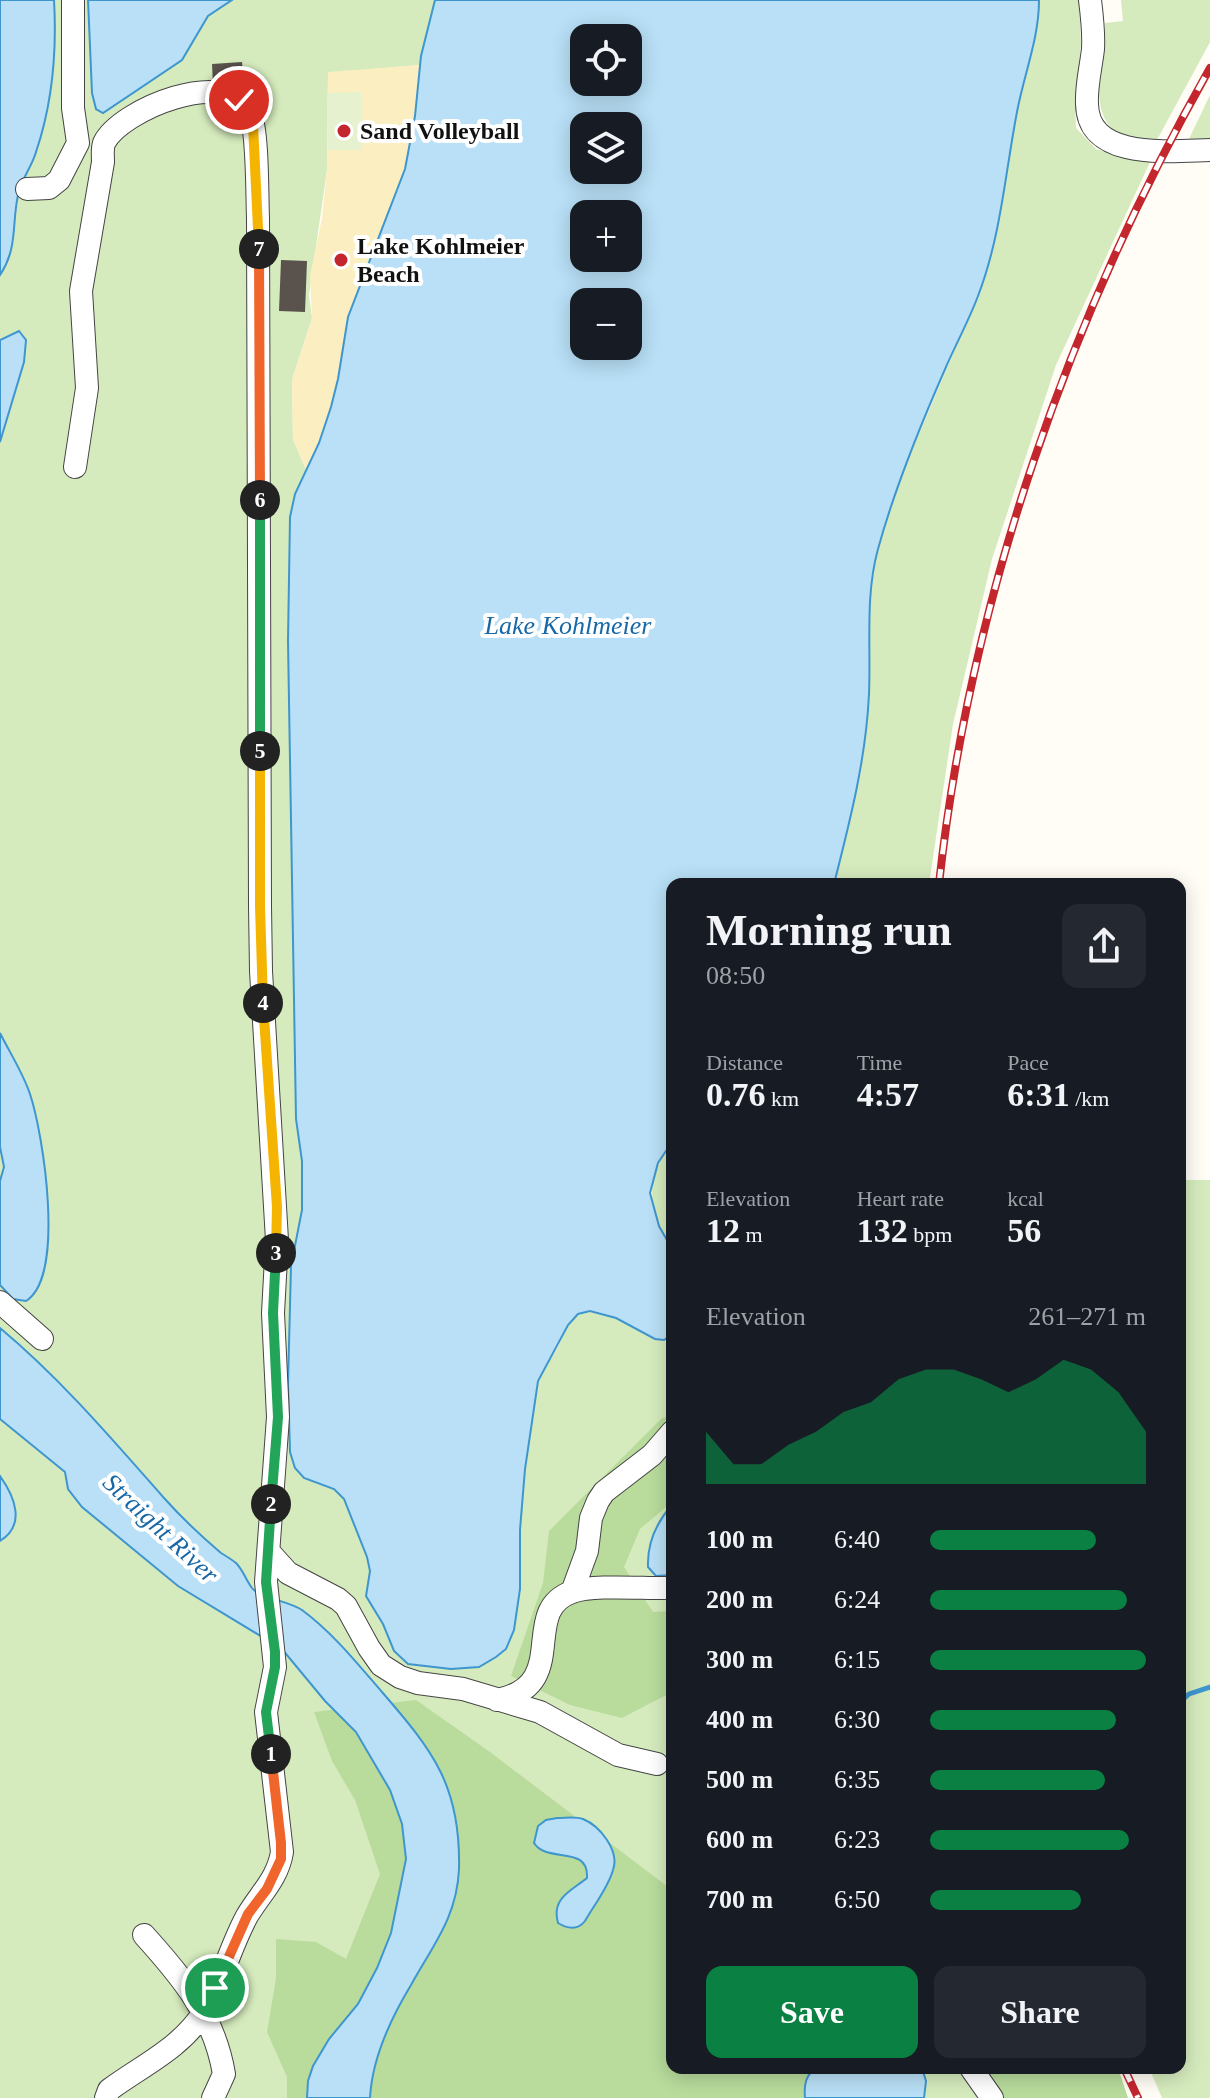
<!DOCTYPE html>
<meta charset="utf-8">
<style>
:root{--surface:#171b24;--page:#242831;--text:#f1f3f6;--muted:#9ea1a6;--accent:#0b8043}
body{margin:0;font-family:"Times New Roman",serif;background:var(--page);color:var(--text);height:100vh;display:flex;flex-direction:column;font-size:30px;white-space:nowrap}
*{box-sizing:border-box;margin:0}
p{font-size:26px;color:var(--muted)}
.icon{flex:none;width:44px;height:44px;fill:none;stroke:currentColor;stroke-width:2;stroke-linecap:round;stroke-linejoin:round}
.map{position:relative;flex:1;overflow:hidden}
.details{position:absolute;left:666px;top:878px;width:520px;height:1196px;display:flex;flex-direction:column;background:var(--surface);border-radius:16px;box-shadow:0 4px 20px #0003}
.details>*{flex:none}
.fabs{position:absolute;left:570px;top:24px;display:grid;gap:16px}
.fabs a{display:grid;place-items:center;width:72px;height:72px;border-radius:16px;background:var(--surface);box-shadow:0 4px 20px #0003;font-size:40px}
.pin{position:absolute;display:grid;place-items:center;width:68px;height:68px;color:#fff;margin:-34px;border:4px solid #fff;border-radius:50%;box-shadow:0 2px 8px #0007}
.km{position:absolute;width:40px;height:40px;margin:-20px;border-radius:50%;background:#222;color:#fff;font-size:22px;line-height:40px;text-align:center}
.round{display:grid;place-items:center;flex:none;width:84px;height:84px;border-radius:16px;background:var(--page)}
.overview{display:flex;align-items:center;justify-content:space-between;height:136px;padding:0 40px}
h1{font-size:44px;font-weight:600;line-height:60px}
.metrics{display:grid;grid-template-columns:repeat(3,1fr);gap:12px;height:136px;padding:8px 40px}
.metrics div{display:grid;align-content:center}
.metrics b{font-size:34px;font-weight:600}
.metrics small{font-size:22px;font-weight:400}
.metrics p{font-size:22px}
.chart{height:224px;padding:16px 40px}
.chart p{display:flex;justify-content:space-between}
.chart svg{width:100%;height:144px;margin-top:8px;fill:var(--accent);opacity:.7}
.action{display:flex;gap:16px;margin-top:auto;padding:16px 40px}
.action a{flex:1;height:92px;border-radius:16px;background:var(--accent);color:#fff;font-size:32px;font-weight:600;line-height:92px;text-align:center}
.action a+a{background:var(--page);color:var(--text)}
ul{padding:0 40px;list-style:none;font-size:26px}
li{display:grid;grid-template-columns:128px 96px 1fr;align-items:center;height:60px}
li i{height:20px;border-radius:10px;background:var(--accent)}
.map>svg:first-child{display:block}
.green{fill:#d5ebbd}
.forest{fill:#b9dc9c}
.sand{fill:#fbeec1}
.pitch{fill:#e6f2cf}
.water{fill:#b9e0f7;stroke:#3f96cf;stroke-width:2;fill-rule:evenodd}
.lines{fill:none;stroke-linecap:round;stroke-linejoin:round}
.stream{stroke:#3f96cf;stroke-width:5}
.building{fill:#5a524d}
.minor-casing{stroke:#444;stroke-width:24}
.minor{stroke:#fff;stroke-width:22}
.rail-casing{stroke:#c4262e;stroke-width:8}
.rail{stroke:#fff;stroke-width:5;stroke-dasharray:15;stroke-linecap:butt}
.split-1-casing{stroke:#fff;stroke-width:16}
.split-2-casing{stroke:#fff;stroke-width:16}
.split-3-casing{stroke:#fff;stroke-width:16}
.split-4-casing{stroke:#fff;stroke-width:16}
.split-5-casing{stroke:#fff;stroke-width:16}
.split-6-casing{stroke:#fff;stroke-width:16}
.split-7-casing{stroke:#fff;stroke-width:16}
.split-8-casing{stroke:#fff;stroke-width:16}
.split-1{stroke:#f0652b;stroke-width:10}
.split-2{stroke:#22a559;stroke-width:10}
.split-3{stroke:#22a559;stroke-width:10}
.split-4{stroke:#f5b400;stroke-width:10}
.split-5{stroke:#f5b400;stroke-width:10}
.split-6{stroke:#22a559;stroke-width:10}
.split-7{stroke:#f0652b;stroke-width:10}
.split-8{stroke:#f5b400;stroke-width:10}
.poi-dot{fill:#c4262e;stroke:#fff;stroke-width:3}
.labels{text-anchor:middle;stroke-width:8;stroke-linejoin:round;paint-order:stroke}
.poi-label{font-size:24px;font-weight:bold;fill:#111;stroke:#fff;text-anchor:start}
.water-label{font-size:26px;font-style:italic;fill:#1768a6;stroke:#fff}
</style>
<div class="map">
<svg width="1210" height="2098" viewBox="0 0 1210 2098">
<rect width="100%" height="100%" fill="#fffdf5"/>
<path class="green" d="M0,0H435L420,65L328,73L327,170L309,295L312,318L292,380L293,439L306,470L290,517L288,641L296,1119L302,1161V1210L291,1267L288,1384L290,1453L304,1478L334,1489L344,1499L367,1557L370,1571L366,1596L383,1624L388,1639L408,1664L451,1669L514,1630C526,1549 515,1464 537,1385C541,1372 551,1359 558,1347C564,1335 568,1319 582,1314C601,1306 639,1328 655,1339L671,1335L672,1332V2068H1109L1122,2098H0Z
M1039,0H1079L1081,44L1075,105L1076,128L1096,149L1126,158L1151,160L1056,365L992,559L953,724L929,884H834L861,772L869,694L868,631L872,584L877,551L899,481L978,295L995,240L1016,114L1034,47Z
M1121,0H1210V42L1157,140C1148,139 1135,140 1126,137C1082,121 1105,57 1105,23L1123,21Z
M1210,95V141H1188Z
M672,1142V1249C665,1241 661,1230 657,1220C646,1189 654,1169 672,1142Z
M1180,1180H1210V2098H1162L1149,2068H1180Z"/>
<path class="forest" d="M672,1416V1502L640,1529L624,1567L653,1612L672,1611V1692L622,1718L570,1705L511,1676L543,1583L549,1531L662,1418Z
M416,1700L490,1752L672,1890V2068H829L858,2098H287V2077L267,2032L276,1978V1939L316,1942L346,1959L380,1874L355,1800L332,1761L314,1712Z
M963,2068H1118L1128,2098H997Z"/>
<path class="sand" d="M420,65L415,116L405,169L348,317L338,379L331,407L319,443L306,470L293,439L292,380L312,318L310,276L322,218L327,170L328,72Z"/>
<path class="pitch" d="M361,92L362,150H328L327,93Z"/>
<path class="water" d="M0,0H54C57,53 53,102 36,152C32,166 23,177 19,191C11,220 19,247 0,275Z
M88,0H232L208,16L182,60L103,113L96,109L92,93Z
M435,0H1039C1039,39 1024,74 1017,112C1005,174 1001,236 978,296C969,320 956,344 946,367C920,426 895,487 878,549C865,596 871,645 869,694C866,759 850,821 834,884H672V1142L658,1163L650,1193L659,1226L672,1249L671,1335L664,1340L655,1339L616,1318L590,1311L578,1314L568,1325L538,1381L525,1469L520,1530V1589L514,1630L506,1649L496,1657L479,1667L451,1669L408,1664L394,1651L383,1624L366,1596L370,1571L367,1557L344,1499L334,1489L304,1478L295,1468L290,1452L288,1384L291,1266L302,1210V1161L296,1119L288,641L290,517L295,494L319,443L331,407L338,379L348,317L405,169L415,116L421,56ZM584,38H628V82H584ZM584,126H628V170H584ZM584,214H628V258H584ZM584,302H628V346H584Z
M19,331L26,340L24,362L0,442V340Z
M0,1033C10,1053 23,1073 30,1094C43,1133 66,1276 26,1301L13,1299L0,1285V1181L4,1167L0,1147Z
M0,1328C61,1379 112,1439 164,1498C181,1517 201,1536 221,1553C226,1556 231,1559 236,1563C243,1570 246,1580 252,1588C260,1598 289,1601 302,1610C333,1633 356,1662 382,1692C433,1751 461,1786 459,1869C457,1917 433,1945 411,1985C391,2018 372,2059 370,2098H307L308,2081L313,2066L329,2039L358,2004L377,1968L391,1933L406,1859L402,1824L390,1790L356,1732L325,1701L282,1649L178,1586L82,1507L68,1489L65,1472L0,1419Z
M0,1476C15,1497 26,1525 0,1541Z
M672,1505V1575L656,1576L648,1567C647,1542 656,1523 672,1505Z
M557,1818C566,1818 575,1816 583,1819C600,1826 620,1851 613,1870C608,1888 594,1905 585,1921C578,1930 568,1929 558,1923C551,1898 571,1891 587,1878C589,1844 547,1864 534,1843L538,1826L546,1820Z
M817,2068H922L926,2081L924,2098H805C804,2086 805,2074 817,2068Z"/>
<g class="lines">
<path class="stream" d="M1180,1702L1189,1694L1210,1687"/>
</g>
<path class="building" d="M242,62L244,83L213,85L212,64Z
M281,260L307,261L305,312L279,311Z"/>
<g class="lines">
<defs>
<path id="minor" d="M1090,0C1092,16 1094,33 1093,49C1091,67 1086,86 1087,104C1088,161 1171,151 1210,150
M27,189L49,188L59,180L78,143L73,108V0
M75,467L87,388L81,291L103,162C103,156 102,149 104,143C120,110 228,65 250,113C258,131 257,195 258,218L260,906L261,971L277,1240L273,1313L278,1417L266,1582L275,1667L266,1712L282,1852C278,1878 260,1894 247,1916C230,1947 222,1982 204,2012C180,2049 143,2065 109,2090L106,2098
M0,1302L42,1339
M269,1552L288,1573L338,1599L346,1606L369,1648L381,1665L400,1677L418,1683L463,1689L540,1712L618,1755L657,1764
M572,1592L587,1551L591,1518L598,1501L604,1492L652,1455L672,1432
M497,1700C573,1685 518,1611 572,1592C594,1584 646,1589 672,1588
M144,1935C182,1977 214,2015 224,2074L213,2098
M971,2068L992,2098"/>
</defs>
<use href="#minor" class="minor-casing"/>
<use href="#minor" class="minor"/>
<defs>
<path id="rail" d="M939,884C970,598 1069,317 1210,68
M1124,2068L1138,2098"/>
</defs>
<use href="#rail" class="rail-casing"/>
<use href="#rail" class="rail"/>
</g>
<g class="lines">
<defs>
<path id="split-1" d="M215,1988L248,1914L267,1889L281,1859V1843L271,1754"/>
<path id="split-2" d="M271,1754L266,1712L275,1667V1652L266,1582L271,1504"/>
<path id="split-3" d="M271,1504L278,1417L273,1313L276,1253"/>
<path id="split-4" d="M263,1003L277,1207L276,1253"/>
<path id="split-5" d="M260,751V906L263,1003"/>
<path id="split-6" d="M260,500V751"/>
<path id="split-7" d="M259,249L260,500"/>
<path id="split-8" d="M239,100L251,114L253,125L259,249"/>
</defs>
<use href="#split-1" class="split-1-casing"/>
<use href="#split-2" class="split-2-casing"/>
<use href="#split-3" class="split-3-casing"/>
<use href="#split-4" class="split-4-casing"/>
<use href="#split-5" class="split-5-casing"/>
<use href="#split-6" class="split-6-casing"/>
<use href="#split-7" class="split-7-casing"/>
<use href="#split-8" class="split-8-casing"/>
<use href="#split-1" class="split-1"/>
<use href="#split-2" class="split-2"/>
<use href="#split-3" class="split-3"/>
<use href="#split-4" class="split-4"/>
<use href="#split-5" class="split-5"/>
<use href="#split-6" class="split-6"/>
<use href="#split-7" class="split-7"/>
<use href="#split-8" class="split-8"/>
</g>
<g class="poi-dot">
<circle cx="344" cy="131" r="8"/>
<circle cx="341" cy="260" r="8"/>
</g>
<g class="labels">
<g class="poi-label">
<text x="360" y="139">Sand Volleyball</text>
<text x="357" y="254">Lake Kohlmeier<tspan x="357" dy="28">Beach</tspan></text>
</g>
<g class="water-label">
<text x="568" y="634">Lake Kohlmeier</text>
<text transform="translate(161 1528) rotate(43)" y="9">Straight River</text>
</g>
</g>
</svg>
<div class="fabs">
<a><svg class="icon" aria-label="locate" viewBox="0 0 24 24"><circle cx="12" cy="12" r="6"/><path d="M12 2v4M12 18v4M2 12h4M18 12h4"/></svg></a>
<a><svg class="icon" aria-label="layers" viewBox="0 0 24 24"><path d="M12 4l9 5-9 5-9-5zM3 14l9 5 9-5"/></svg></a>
<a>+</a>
<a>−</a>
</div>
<div class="pin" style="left:215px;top:1988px;background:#1e9e55"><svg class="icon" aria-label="arrive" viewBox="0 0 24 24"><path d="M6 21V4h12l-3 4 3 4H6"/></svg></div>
<div class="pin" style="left:239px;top:100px;background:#d93025"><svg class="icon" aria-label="check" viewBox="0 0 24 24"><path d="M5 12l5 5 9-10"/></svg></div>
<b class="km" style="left:271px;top:1754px">1</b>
<b class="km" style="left:271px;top:1504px">2</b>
<b class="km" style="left:276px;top:1253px">3</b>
<b class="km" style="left:263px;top:1003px">4</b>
<b class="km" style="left:260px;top:751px">5</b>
<b class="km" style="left:260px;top:500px">6</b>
<b class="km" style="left:259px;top:249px">7</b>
<section class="details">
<div class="overview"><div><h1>Morning run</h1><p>08:50</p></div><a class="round"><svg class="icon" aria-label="share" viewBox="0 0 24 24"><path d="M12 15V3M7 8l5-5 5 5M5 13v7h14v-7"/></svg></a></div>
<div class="metrics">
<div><p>Distance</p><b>0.76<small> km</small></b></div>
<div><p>Time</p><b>4:57</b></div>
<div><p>Pace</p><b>6:31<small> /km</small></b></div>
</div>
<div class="metrics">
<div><p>Elevation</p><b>12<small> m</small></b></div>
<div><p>Heart rate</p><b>132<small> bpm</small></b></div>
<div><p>kcal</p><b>56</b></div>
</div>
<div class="chart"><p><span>Elevation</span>261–271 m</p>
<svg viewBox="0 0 160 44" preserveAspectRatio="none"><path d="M0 44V28L10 38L20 38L30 32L40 28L50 22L60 19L70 12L80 9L90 9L100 12L110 16L120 12L130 6L140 9L150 16L160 28V44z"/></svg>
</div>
<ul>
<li><b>100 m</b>6:40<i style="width:77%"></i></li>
<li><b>200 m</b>6:24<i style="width:91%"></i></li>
<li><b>300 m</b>6:15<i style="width:100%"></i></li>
<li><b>400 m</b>6:30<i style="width:86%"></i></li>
<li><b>500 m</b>6:35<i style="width:81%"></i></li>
<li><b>600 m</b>6:23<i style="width:92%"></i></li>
<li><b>700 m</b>6:50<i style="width:70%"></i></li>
</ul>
<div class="action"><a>Save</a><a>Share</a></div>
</section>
</div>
